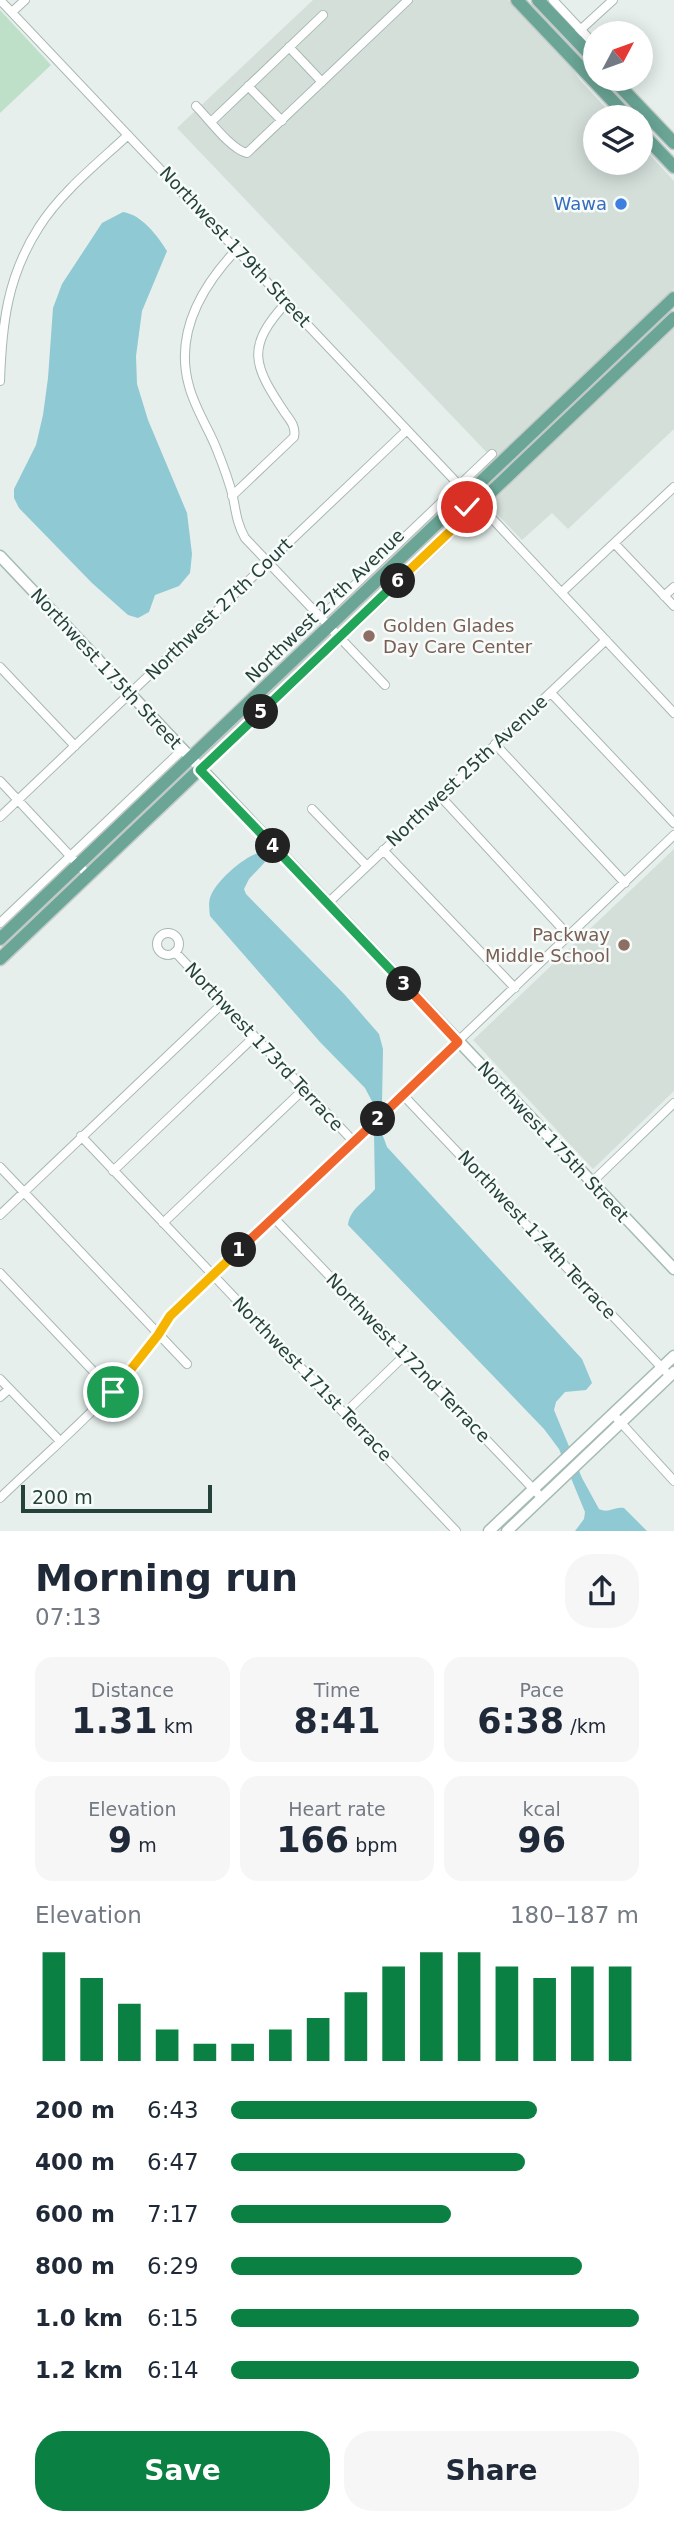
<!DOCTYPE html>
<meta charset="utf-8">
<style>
:root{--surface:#fff;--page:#f6f6f7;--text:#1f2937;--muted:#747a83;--accent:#0b8043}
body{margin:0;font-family:"DejaVu Sans",sans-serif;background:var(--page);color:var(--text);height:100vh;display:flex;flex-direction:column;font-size:26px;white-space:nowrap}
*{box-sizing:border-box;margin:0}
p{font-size:23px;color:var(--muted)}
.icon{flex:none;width:38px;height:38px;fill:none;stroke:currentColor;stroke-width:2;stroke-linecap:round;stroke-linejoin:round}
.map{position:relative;height:1531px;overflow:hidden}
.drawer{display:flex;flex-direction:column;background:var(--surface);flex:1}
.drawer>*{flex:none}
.needle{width:46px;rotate:49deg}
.fabs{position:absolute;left:583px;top:21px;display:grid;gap:14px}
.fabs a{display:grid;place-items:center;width:70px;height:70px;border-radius:50%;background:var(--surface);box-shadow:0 4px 18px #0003;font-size:35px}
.scale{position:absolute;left:21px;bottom:18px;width:191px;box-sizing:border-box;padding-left:7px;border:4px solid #24423a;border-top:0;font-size:19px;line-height:24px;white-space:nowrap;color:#24423a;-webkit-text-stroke:5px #f7fbf9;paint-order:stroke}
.pin{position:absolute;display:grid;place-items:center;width:60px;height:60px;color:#fff;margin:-30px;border:4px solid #fff;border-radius:50%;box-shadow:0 2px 7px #0007}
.km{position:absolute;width:35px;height:35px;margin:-18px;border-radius:50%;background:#222;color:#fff;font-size:19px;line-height:35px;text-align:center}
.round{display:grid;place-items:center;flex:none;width:74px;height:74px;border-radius:28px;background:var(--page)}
.summary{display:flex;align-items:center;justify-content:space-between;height:119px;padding:0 35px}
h1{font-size:38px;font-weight:700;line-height:52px}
.metrics{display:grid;grid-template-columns:repeat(3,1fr);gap:10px;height:119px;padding:7px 35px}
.metrics div{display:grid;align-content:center;border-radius:18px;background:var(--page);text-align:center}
.metrics b{font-size:35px;font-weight:700}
.metrics small{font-size:19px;font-weight:400}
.metrics p{font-size:19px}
.chart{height:196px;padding:14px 35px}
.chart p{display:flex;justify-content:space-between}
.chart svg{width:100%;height:126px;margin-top:7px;stroke:var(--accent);stroke-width:6}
.button{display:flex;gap:14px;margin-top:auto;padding:14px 35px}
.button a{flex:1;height:80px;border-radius:28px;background:var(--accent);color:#fff;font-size:28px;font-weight:700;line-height:80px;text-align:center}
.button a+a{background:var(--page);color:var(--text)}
ul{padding:0 35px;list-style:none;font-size:23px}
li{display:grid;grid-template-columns:112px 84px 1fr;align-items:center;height:52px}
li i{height:18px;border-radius:9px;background:var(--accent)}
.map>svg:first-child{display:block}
.built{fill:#d4dfda}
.green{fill:#bfe0c8}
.water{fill:#8ec9d4}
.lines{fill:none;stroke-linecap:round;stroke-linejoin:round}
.street-casing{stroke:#a8b8b2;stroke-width:10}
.secondary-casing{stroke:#a4bbb3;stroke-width:13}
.primary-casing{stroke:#c2cac8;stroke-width:15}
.street{stroke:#fff;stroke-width:8}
.secondary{stroke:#fff;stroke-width:10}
.primary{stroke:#6aa596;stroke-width:12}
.split-1-casing{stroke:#fff;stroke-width:14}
.split-2-casing{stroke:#fff;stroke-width:14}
.split-3-casing{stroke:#fff;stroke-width:14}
.split-4-casing{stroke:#fff;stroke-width:14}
.split-5-casing{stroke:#fff;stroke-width:14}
.split-6-casing{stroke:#fff;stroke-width:14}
.split-7-casing{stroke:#fff;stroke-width:14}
.split-1{stroke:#f5b400;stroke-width:9}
.split-2{stroke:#f0652b;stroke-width:9}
.split-3{stroke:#f0652b;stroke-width:9}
.split-4{stroke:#22a559;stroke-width:9}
.split-5{stroke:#22a559;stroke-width:9}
.split-6{stroke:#22a559;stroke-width:9}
.split-7{stroke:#f5b400;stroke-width:9}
.shop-dot{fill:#3f7fe0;stroke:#f7fbf9;stroke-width:2.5}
.education-dot{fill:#8d6e63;stroke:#f7fbf9;stroke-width:2.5}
.labels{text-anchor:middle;stroke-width:5;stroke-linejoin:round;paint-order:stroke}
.shop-label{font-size:18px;fill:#366cbe;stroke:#f7fbf9;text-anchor:end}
.street-label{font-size:18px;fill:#24423a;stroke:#f7fbf9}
.education-label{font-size:18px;fill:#785e54;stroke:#f7fbf9;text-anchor:start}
</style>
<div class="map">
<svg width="674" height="1531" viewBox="0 0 674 1531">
<rect width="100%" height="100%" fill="#e6efeb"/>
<path class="built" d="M313,0H508L570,65L580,80L614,117H595V163H640L641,145L674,181V289L494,460L177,128Z
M674,328V429L568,529L552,513L522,540L493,510L492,500Z
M674,849V1091L593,1169L473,1040Z"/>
<path class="green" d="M0,10L51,65L0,113Z"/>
<path class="water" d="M123,212C142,215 157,235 167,251L142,311L136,356L137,384L148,420L187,513L192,554L190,573L179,586L155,595L149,612L138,618L128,615L92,583L19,508L14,498V489L36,445L43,415L48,378L53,308L62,284L102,223Z
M258,853L265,862L249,879L244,889L246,894L345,995L379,1034L383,1049L382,1103L376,1109L365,1088L320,1042L210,916C209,908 208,900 212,893C220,878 243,858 258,853Z
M380,1128L387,1147L582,1359L592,1383L586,1390L565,1392L556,1402L554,1410L582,1478L599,1509C609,1514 614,1506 624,1508L647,1531H575L584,1519L585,1512L559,1449L544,1429L348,1225C350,1208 366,1201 375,1189L374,1133Z"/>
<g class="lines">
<defs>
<path id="street" d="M0,0L459,485L465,497
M553,0L595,45
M12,12L25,0
M577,33L613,0
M289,47L322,82
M248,86L282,121
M196,106C208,118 231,150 247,153L408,0
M211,122L323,15
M237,249C202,286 174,333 189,386C195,409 209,429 217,450C223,465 229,481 233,497C236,512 237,524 245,538L385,685
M0,381C2,324 7,277 39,227C61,192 98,163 128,135
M232,496L294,437C296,427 291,421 285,413C253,365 245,347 287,302
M481,502L486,512L674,713
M615,544L674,606
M562,592L674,487
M664,596L674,587
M321,617L492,454
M0,667L75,746
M551,693L674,823
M495,744L625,883
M0,781L88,875
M441,797L569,936
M312,809L367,866
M0,817L407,430
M383,850L515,988
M328,903L606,640
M0,923L182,750
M157 944a11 11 0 1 1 22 0a11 11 0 1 1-22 0Z
M175,952L354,1142
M403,1095L665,1371
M81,1136L456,1531
M0,1167L187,1364
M113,1171L254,1037
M591,1183L674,1103
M0,1215L222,1004
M274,1218L542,1498
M163,1223L304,1089
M0,1273L113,1392
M0,1379L60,1441
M0,1397L9,1389
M345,1413L405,1355
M613,1414L674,1481
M0,1498C60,1440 126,1388 170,1316L674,835"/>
<path id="secondary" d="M0,556L674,1269
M489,1531L674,1356
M507,1531L674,1372"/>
<path id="primary" d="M517,0L628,117
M538,0L595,60
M613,79L674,143
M640,131L674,167
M0,939L674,298
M0,959L674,318"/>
</defs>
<use href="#street" class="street-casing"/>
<use href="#secondary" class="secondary-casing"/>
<use href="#primary" class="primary-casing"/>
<use href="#street" class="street"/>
<use href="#secondary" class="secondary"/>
<use href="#primary" class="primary"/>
</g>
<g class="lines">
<defs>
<path id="split-1" d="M113,1392L158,1335L170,1316L239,1250"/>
<path id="split-2" d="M239,1250L378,1119"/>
<path id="split-3" d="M378,1119L458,1042L404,984"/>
<path id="split-4" d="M273,846L404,984"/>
<path id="split-5" d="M261,712L200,770L273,846"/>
<path id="split-6" d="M261,712L398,581"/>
<path id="split-7" d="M398,581L461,521L467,507"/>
</defs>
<use href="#split-1" class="split-1-casing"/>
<use href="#split-2" class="split-2-casing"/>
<use href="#split-3" class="split-3-casing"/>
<use href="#split-4" class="split-4-casing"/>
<use href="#split-5" class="split-5-casing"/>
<use href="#split-6" class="split-6-casing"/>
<use href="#split-7" class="split-7-casing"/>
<use href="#split-1" class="split-1"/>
<use href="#split-2" class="split-2"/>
<use href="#split-3" class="split-3"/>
<use href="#split-4" class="split-4"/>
<use href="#split-5" class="split-5"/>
<use href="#split-6" class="split-6"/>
<use href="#split-7" class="split-7"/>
</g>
<circle class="shop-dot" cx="621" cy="204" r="7"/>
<g class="education-dot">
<circle cx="369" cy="636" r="7"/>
<circle cx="624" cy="945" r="7"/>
</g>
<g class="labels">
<g class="shop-label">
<text x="607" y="210">Wawa</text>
</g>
<g class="street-label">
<text transform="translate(235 247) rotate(47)" y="6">Northwest 179th Street</text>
<text transform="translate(325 606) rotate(-44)" y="6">Northwest 27th Avenue</text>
<text transform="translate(219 609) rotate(-44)" y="6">Northwest 27th Court</text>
<text transform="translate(106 669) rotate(47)" y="6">Northwest 175th Street</text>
<text transform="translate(467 771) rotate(-43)" y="6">Northwest 25th Avenue</text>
<text transform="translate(264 1047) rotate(47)" y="6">Northwest 173rd Terrace</text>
<text transform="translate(553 1142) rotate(47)" y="6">Northwest 175th Street</text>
<text transform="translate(537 1235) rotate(47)" y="6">Northwest 174th Terrace</text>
<text transform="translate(408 1358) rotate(46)" y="6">Northwest 172nd Terrace</text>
<text transform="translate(312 1379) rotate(46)" y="6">Northwest 171st Terrace</text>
</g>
<g class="education-label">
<text x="383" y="632">Golden Glades<tspan x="383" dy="21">Day Care Center</tspan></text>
<text x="610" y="941" text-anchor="end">Packway<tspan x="610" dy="21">Middle School</tspan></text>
</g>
</g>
</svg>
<div class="fabs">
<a><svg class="needle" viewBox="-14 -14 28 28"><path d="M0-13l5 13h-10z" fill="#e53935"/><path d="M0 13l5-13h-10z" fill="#747a83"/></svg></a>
<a><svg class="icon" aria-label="layers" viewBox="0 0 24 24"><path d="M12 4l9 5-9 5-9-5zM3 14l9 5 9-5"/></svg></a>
</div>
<div class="scale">200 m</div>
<div class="pin" style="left:113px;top:1392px;background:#1e9e55"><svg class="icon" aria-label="arrive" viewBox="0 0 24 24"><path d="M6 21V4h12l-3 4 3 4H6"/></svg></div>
<div class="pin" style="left:467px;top:507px;background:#d93025"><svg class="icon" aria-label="check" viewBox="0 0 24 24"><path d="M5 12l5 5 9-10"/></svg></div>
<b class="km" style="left:239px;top:1250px">1</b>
<b class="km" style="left:378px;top:1119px">2</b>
<b class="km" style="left:404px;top:984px">3</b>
<b class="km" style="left:273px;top:846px">4</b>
<b class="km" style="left:261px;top:712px">5</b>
<b class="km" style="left:398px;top:581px">6</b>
</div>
<section class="drawer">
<div class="summary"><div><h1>Morning run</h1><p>07:13</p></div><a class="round"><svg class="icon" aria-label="share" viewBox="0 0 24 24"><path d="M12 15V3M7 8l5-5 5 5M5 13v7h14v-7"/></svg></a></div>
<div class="metrics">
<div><p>Distance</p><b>1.31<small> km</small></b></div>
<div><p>Time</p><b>8:41</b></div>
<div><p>Pace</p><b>6:38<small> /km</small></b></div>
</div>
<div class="metrics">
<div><p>Elevation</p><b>9<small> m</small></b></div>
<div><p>Heart rate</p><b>166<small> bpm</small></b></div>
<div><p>kcal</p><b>96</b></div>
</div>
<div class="chart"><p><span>Elevation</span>180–187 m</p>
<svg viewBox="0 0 160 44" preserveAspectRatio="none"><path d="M5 44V6M15 44V15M25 44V24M35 44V33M45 44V38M55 44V38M65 44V33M75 44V29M85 44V20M95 44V11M105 44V6M115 44V6M125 44V11M135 44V15M145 44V11M155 44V11"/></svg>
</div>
<ul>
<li><b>200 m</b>6:43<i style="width:75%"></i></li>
<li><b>400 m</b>6:47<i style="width:72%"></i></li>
<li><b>600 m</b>7:17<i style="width:54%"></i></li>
<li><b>800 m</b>6:29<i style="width:86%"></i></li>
<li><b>1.0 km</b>6:15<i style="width:100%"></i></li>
<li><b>1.2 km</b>6:14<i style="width:100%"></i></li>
</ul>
<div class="button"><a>Save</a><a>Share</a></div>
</section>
